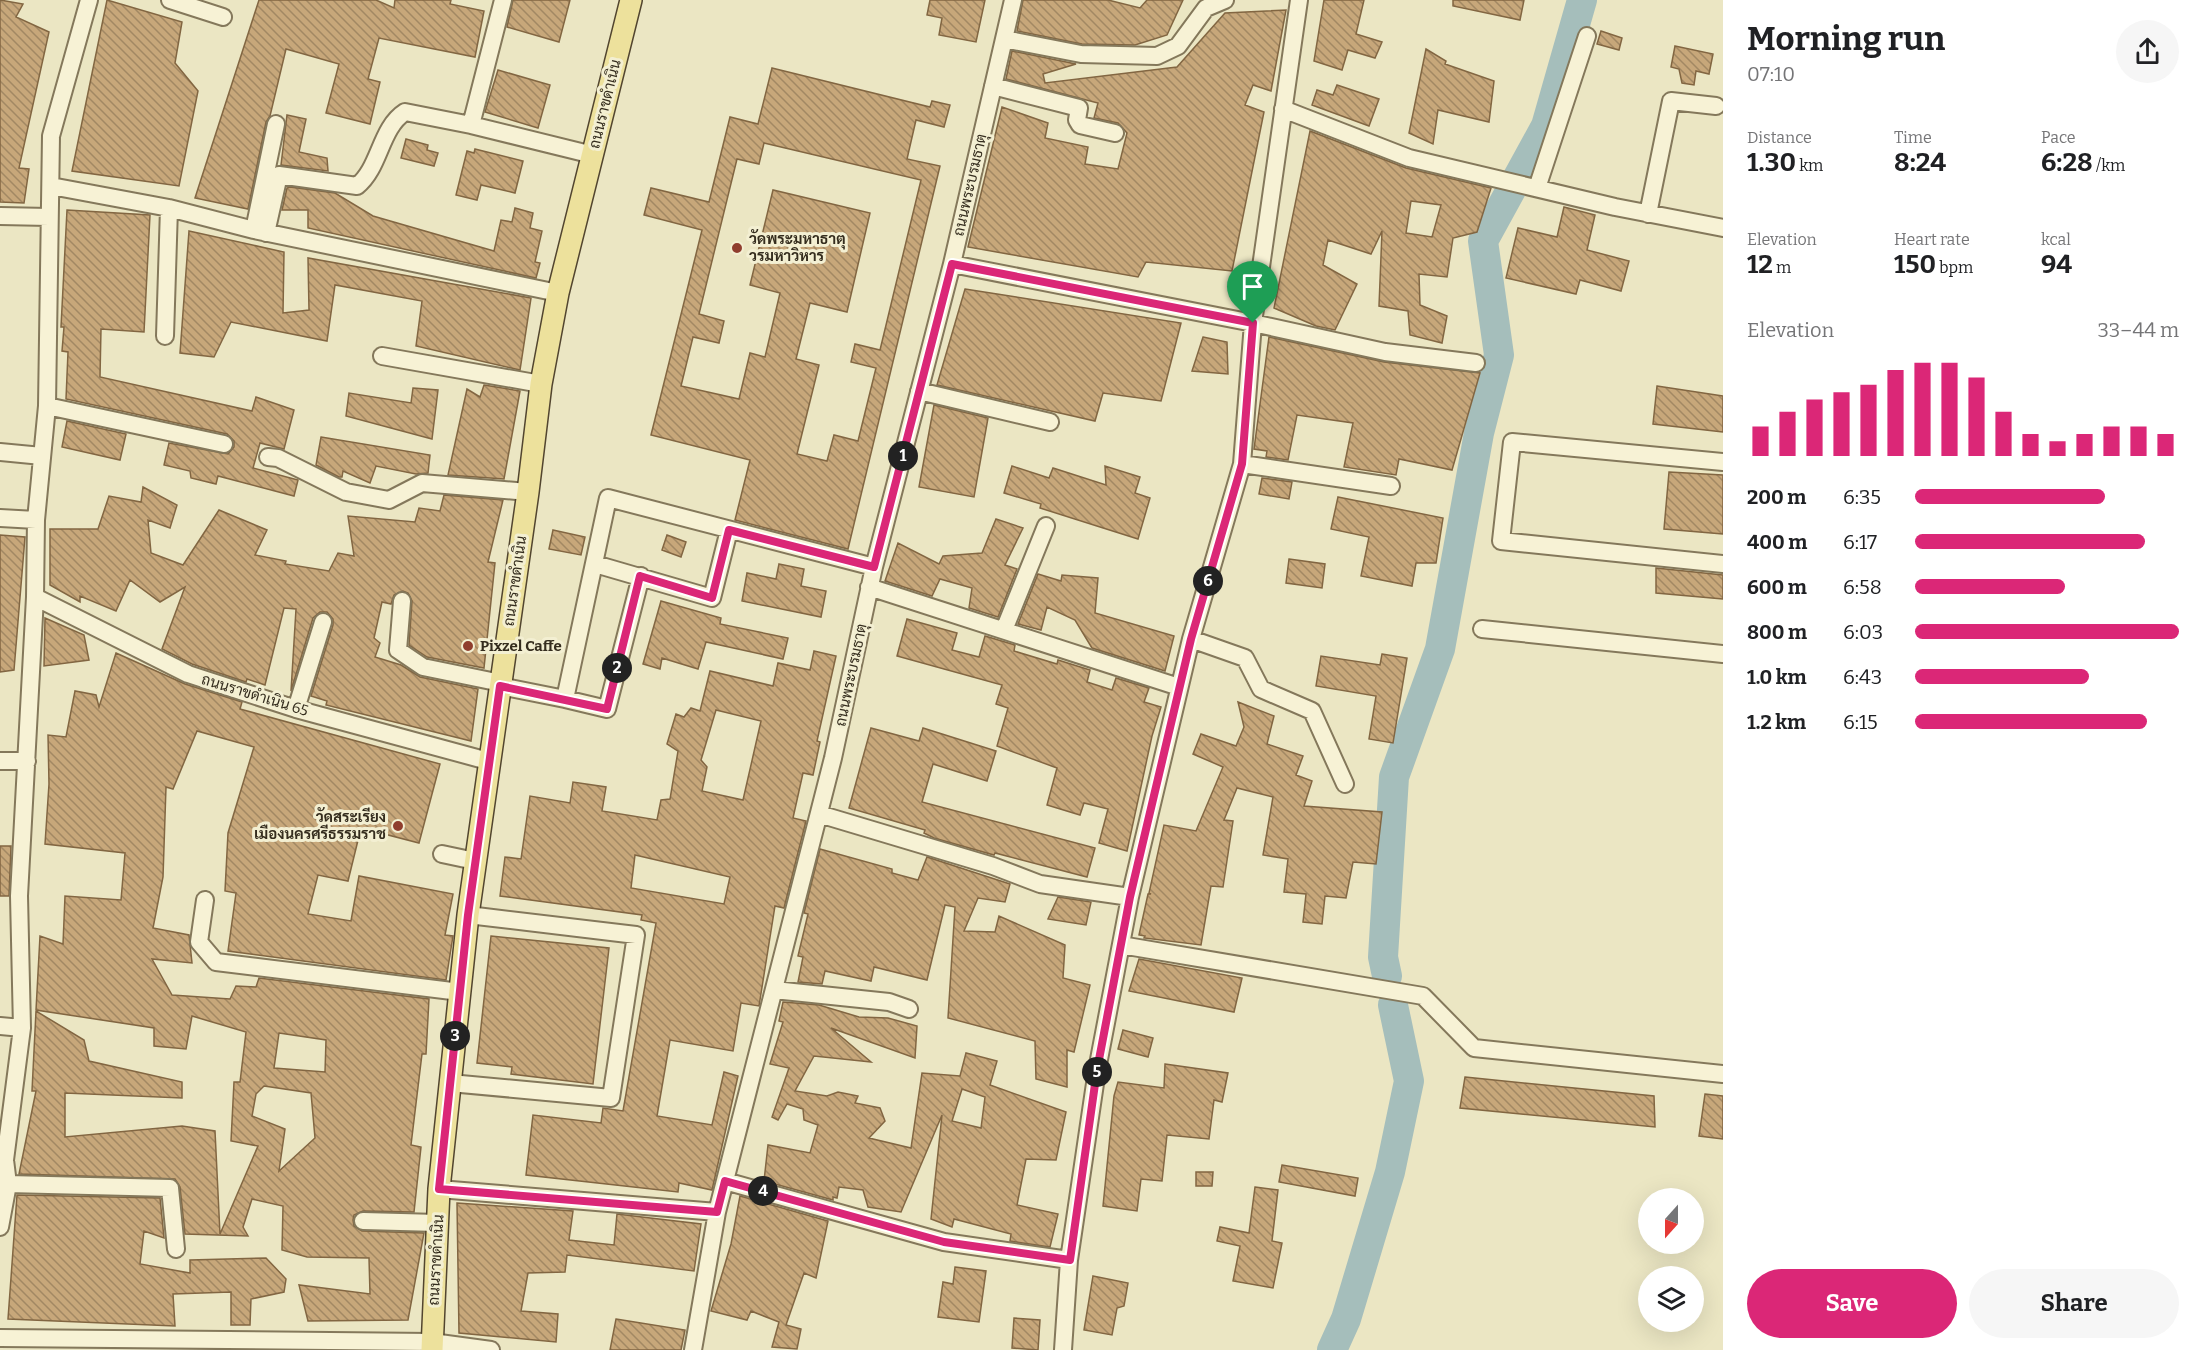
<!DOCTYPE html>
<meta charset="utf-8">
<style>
:root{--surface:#fff;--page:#f6f6f6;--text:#202124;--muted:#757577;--accent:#db2777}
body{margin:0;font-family:Bitter,Sarabun,serif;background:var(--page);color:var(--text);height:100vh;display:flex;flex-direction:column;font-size:22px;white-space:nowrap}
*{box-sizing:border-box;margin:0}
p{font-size:20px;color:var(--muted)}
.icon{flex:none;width:33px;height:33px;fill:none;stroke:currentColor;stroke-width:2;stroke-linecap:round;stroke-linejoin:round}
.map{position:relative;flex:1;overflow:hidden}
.sheet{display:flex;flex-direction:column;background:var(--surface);width:480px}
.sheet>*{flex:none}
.needle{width:39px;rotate:201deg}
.tools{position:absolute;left:1638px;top:1188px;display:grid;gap:12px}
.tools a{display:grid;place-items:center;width:66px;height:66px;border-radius:50%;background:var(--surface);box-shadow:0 6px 24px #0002;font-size:30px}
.pin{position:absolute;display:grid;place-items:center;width:51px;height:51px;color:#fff;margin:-62px -26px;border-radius:50% 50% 50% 0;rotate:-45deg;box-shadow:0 0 6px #0007}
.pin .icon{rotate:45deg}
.km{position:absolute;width:30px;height:30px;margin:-15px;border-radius:50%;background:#222;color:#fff;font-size:16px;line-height:30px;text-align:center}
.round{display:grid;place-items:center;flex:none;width:63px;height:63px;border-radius:32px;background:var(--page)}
.head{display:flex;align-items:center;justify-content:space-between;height:102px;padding:0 24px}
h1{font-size:33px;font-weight:700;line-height:45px}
.figures{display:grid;grid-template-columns:repeat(3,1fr);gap:9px;height:102px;padding:6px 24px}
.figures div{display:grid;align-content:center}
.figures b{font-size:26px;font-weight:700}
.figures small{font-size:16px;font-weight:400}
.figures p{font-size:16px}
.chart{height:168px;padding:12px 24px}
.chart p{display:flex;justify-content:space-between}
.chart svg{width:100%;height:108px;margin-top:6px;stroke:var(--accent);stroke-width:6}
.cta{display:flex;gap:12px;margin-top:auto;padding:12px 24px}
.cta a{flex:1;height:69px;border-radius:36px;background:var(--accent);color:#fff;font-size:24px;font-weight:700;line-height:69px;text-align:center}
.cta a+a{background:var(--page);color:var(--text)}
ul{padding:0 24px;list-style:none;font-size:20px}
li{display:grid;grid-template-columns:96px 72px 1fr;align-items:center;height:45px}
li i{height:15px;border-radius:8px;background:var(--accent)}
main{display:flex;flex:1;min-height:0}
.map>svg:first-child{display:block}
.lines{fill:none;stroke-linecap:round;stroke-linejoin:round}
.river{stroke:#a5bebb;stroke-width:30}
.building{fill:url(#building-back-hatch);stroke:#826642;stroke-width:1.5;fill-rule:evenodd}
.minor-casing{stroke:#84785b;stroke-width:20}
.major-casing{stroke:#52452f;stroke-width:24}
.minor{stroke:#f7f2d5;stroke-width:16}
.major{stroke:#ede19c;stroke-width:21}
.route-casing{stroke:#fff;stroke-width:12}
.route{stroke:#db2777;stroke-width:8}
.poi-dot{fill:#903e2e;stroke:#f3efd2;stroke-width:2}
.labels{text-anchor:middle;stroke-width:6;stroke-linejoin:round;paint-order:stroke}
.street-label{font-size:15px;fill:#352d1e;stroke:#f3efd2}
.poi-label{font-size:15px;font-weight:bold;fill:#352d1e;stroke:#f3efd2;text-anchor:start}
</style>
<main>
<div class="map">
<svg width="1723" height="1350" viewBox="0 0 1723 1350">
<defs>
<pattern id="building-back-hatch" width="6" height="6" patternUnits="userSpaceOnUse" patternTransform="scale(1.5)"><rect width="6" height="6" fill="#c7a77a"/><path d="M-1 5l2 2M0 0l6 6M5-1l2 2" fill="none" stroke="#a28863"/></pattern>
</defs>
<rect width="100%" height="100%" fill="#ebe6c3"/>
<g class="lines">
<path class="river" d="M1387,976L1383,957L1394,777L1440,649L1479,433L1499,355L1483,241L1546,126L1582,0
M1332,1350L1346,1319L1390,1172L1409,1081L1393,1005"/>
</g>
<path class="building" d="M0,0L23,4L16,17L49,32L19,168L29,169L24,203L0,202Z
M107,0L182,22L175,63L198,91L179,186L72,171Z
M259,0H376L394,8L395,0H451L450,4L484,11L475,57L379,38L368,79L380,82L370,124L326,113L339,64L286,49L270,116L266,122L248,209L195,198Z
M513,0H570L559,42L507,27Z
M930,0H985L976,42L939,35L942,18L927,15Z
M1023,0H1108L1140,8L1147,0H1183L1167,35L1135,45L1082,44L1017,31Z
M1324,0H1364L1356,34L1382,42L1375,58L1348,50L1342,70L1314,61Z
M1453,0H1524L1520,20L1453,6Z
M1286,10L1271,91L1253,85L1245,105L1264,112L1232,271L1146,262L1138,277L968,247L1002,107L1048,123L1045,138L1088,147L1085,164L1118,169L1127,133L1118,123L1094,118L1098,103L1006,79L1012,51L1076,64L1043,74L1045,83L1177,67L1225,13Z
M1601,31L1622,38L1619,50L1597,44Z
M1675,46L1713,54L1709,74L1696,71L1694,85L1682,83L1679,69L1671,67Z
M1426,49L1446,61L1445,64L1494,81L1489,122L1438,110L1433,144L1409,133Z
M772,68L930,107L932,101L950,105L944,127L916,120L907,159L940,166L848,549L735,520L750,460L651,435L702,230L644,215L651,188L709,202L730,117L758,124ZM764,143L921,180L880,350L855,344L851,362L876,368L858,441L834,435L827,461L797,454L819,365L796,359L810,303L847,312L870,213L773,190L750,285L780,293L765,357L750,353L739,399L681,386L693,337L719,343L724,321L699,314L737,159L759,164Z
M498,70L550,85L538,128L485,112Z
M1337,85L1379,99L1369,126L1312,105L1317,90L1333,95Z
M287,115L306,119L299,152L327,158L328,171L281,165Z
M1310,131L1406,168L1491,188L1477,232L1453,238L1447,277L1419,274L1420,305L1447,316L1442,343L1410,335L1408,311L1379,306L1382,231L1371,254L1328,240L1323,265L1357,284L1335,330L1316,326L1274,308ZM1411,201L1441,205L1432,237L1406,233Z
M406,139L428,145L427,150L438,153L434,166L401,158Z
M475,149L523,161L515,193L481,185L477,200L456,195L467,151L474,153Z
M290,187L335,193L373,216L494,251L501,220L512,222L515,208L533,213L530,228L542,231L535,262L540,263L536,278L308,228V210H282L287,188Z
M1564,207L1595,215L1587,250L1629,261L1621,291L1580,280L1576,294L1506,278L1518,228L1557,237Z
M67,210L150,215L144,332L101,329L100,377L252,411L256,397L294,410L284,449L260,443L253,468L298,480L294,496L218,476L216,484L191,478L190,471L164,465L169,443L228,454L234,447V441L227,434L66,399L68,352L62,351L64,327H61Z
M189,231L284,252L283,313L309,310L308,258L531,298L520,370L416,346L422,301L335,285L327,341L231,322L214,357L180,353Z
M965,289L1181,323L1161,401L1103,393L1095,421L937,385Z
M1203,337L1227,342L1228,374L1192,371Z
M1269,337L1384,362L1480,373L1452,470L1399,459L1396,475L1344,467L1353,423L1297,415L1288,460L1266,457L1267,451L1254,449Z
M484,385L520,391L504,479L448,475L467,389L480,397Z
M1657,386L1723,396V432L1653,424Z
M413,388L438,390L432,439L346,416L349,393L411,403Z
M934,405L988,418L974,497L919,487Z
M67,421L126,434L120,460L62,447Z
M321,437L430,455L428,473L416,474L376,466L370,483L343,471L342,477H339L316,465Z
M1012,466L1049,478L1053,468L1106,485L1105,466L1140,477L1135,493L1150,498L1138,539L1040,508L1041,504L1004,493Z
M1669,472L1723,475V534L1664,529Z
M1262,478L1292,482L1289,499L1259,494Z
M143,487L177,505L170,528L148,520L151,553L183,565L219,510L267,530L255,555L286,561L285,564L329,571L338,553L354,556L348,516L415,522L419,508L440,511L444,495L503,500L488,562L495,563L484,668L427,657L409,645L412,601L408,593L403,591L394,595L391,604L382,602L374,638L380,643L375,657L401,665L420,677L478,689L471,741L326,705L327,701L311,696L333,625V619L327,612H320L313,618L291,691L296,609L284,608L265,685L247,679L246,682L192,664L162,649L185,587L160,602L130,580L116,611L80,596V602L50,585V529H98L109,496L141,502Z
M1338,497L1443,518L1436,563H1416L1412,586L1361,576L1369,537L1331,529Z
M996,519L1023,528L1005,565L1017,569L998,617L969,608L972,588L940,579L932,596L885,581L898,543L939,564L943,556L982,553Z
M553,530L585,537L581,555L549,549Z
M0,535L25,537L14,670L0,672Z
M667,535L686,542L681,557L662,550Z
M1289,559L1325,564L1322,588L1286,583Z
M779,564L804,569L801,586L826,591L821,617L742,601L747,573L776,579Z
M1656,568L1723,575V599L1656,593Z
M1038,574L1061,581L1062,575L1098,578L1095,613L1174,636L1165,671L1092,648L1075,620L1047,607L1041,630L1018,624Z
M661,601L721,618L720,624L788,638L783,659L706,642L698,669L662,658L660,669L643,664Z
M45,618L84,635L89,660L44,666Z
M907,619L957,633L952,650L979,657L985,636L1015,645L1014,651L1057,664L1058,660L1090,670L1087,682L1112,690L1116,678L1149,688L1144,702L1161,707L1152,736L1127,851L1099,843L1108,809L1084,803L1080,815L1047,805L1057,768L997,746L1008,708L996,704L1002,685L897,656Z
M814,651L836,656L817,741L820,742L813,775L803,773L793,818L806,821L784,908L775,906L759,1006L741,1003L733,1051L670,1040L657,1116L712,1125L724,1072L738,1076L712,1190L679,1183L678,1192L526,1175L533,1115L601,1123L603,1108L623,1111L656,923L641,920L642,915L500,896L505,857L521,859L530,796L570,803L573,782L606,787L602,811L657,820L661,800L670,799L678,751L667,744L676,714L684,717L691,708L700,711L710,671L773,686L778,663L810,670ZM716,710L761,721L743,800L702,791L707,767L701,760ZM635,855L730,877L724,904L631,888Z
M116,653L185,684L242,702L240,709L440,764L419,843L361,828L348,881L318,875L308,914L351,921L359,876L453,894L445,935L453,936L446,980L228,951L236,893L225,891L228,833L254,747L197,731L173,789L166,787L163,877L153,928L189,935L192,963L152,959L172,995L230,999L236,986L256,987L259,978L429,999L426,1054H422L411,1145L421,1147L414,1212L363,1211L354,1215L353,1220L354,1226L362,1231L424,1233L408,1320L308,1321L299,1285L370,1294L369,1258L307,1257L282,1250L283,1206L252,1199L243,1227L248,1236L185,1234L180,1187L175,1179L19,1174L36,1091H32L36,1011L84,1040L89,1061L182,1082V1098L65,1093V1137L182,1126L215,1131L220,1234L258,1146L231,1141L234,1082H240L246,1032L192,1016L186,1049L154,1046V1028L36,1010L40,936L63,944L65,896L121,900L125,853L45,844L49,784L48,735L66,737L75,691L96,695L99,707ZM279,1033L326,1040L325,1072L274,1068ZM264,1086L311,1093L315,1138L279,1171L285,1129L252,1116L256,1094Z
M1382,654L1407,658L1393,743L1369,739L1376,696L1316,686L1321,656L1380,665Z
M1238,702L1274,716L1267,744L1303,756L1296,775L1312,781L1304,806L1382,812L1376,864L1353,862L1346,898L1325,896L1322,924L1303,922L1306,894L1284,892L1288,859L1263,855L1273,797L1237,788L1224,820L1233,821L1223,887L1211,886L1201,945L1144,938L1145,936L1139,935L1148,894H1151L1149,893L1164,825L1196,831L1223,767L1193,754L1201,734L1236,746L1244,727Z
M871,728L919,741L923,728L996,751L987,781L933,764L922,802L1095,848L1087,877L995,853L994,855L934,838L924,833L925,830L849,808Z
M0,846H11L9,896H0Z
M820,849L892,869V873L918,880L927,857L1010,884L1005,902L978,898L964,931L995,932L999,916L1065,945L1063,978L1090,985L1074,1052L1067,1050V1087L1036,1079L1035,1041L948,1018L955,907L945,905L927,980L874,967L871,981L825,971L822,984L798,982L803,957L798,956L808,914L804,913Z
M1058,897L1091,902L1086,925L1048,919Z
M491,936L609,948L593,1084L511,1074L512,1067L477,1063Z
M1139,959L1242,978L1234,1012L1129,991Z
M783,1002L819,1005L859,1017L888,1018L917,1026L915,1058L831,1028L871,1062L814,1056L795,1091L827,1096L838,1092L858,1096L855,1103L880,1108L885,1121L869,1138L911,1148L922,1073L960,1076L966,1053L997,1061L990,1085L1066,1112L1056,1160L1026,1159L1017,1205L1058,1214L1050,1247L1010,1241L1011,1234L954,1219L952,1227L931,1219L942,1115L901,1212L868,1207L863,1190L839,1187L837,1198L833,1197V1200L764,1181L768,1145L810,1153L818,1125L804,1120L803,1109L787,1104L778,1120L772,1117L789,1068L770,1064L783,1022L779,1021ZM962,1089L985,1097L981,1128L952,1121Z
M1123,1030L1153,1038L1148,1057L1118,1049Z
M1165,1064L1228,1073L1222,1102L1214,1100L1209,1139L1167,1135L1162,1181L1141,1179L1137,1211L1103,1206L1114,1096L1118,1082L1164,1088Z
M1465,1077L1654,1096L1655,1127L1460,1108Z
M1705,1094L1723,1096V1139L1699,1136Z
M1282,1165L1358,1178L1355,1196L1279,1182Z
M1196,1172H1213L1212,1186H1196Z
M1255,1187L1278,1190L1272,1241L1282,1243L1273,1288L1233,1281L1240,1246L1217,1241L1220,1227L1249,1233Z
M17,1195L160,1198L164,1238L144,1231L140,1264L190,1273V1260L266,1258L286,1279L284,1292L251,1299L250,1325H231V1292L173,1294L175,1326L8,1319Z
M740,1196L828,1221L816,1278L804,1273L786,1325L801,1329L797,1349L772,1347L779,1322L751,1311L747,1320L711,1311L731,1244Z
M457,1203L573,1211L569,1240L614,1245L617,1214L701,1224L694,1271L567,1255L565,1272L528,1273L521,1311L558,1314L556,1342L459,1333Z
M955,1267L986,1271L979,1322L938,1317L943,1282L953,1284Z
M1093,1276L1128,1283L1124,1306L1117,1308L1112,1335L1084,1330Z
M1014,1318L1040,1320L1038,1350L1012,1348Z
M616,1319L685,1330L681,1350H610Z"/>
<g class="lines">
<defs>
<path id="minor" d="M170,0L223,17
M503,0L471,125L593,155
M1004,39L1081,54L1157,56L1178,46L1206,8L1225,0
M993,86L1079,108L1077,120L1080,125L1115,133
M1283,109L1409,158L1615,207L1723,228
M51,186L169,208L254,230L558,293
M1537,188L1587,36
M1648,214L1671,101L1716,106
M0,216L49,217
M254,230L276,124
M266,233L279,175L357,186C380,168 380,128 405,112L471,125
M952,264L1253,323L1385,352L1476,363
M165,336L169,208
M382,356L541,384
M919,391L1050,422
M47,406L224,444
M0,452L42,456
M268,457L278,458L346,492L389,500L422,483L528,492
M1723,462L1512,442L1501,541L1723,564
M1242,464L1391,486
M0,518L36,520
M595,564L712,598L729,530
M869,587L1179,687
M35,597L188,674L296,709L488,761
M402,601L398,650L423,667L501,683
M1482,629L1723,654
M1004,630L1046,526
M1191,639L1245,658L1261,689L1312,711L1345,784
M500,686L565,699L608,498L874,567
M565,699L607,709L641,576
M296,709L323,622
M0,761H27
M819,814L993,866L1040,884L1130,897
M442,854L475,861
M205,900L199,942L216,962L460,992
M1121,945L1423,996L1474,1048L1723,1074
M774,990L889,1002L909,1009
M0,1026L22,1028
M450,1083L611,1098L636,935L468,915
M725,1181L944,1242L1069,1260
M8,1184L170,1188L176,1249
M439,1189L717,1212
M363,1221L438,1223
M0,1227L8,1184L5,1160L22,1028L19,896L35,597L36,520L47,406L51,136L89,0
M0,1338L432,1342L491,1350
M693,1350L717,1212L833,758L874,567L952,264L1013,0
M1063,1350L1069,1260L1097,1070L1130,897L1191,639L1242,464L1253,323L1299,0"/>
<path id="major" d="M432,1350L439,1189L468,915L528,492L541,384L558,293L631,0"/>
</defs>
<use href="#minor" class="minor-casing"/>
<use href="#major" class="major-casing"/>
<use href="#minor" class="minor"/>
<use href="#major" class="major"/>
</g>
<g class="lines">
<defs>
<path id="route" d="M952,264L1253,323L1242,464L1191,639L1130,897L1097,1070L1070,1260L944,1242L725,1181L717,1212L439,1189L468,915L500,686L607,709L640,576L712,598L729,530L874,567Z"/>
</defs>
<use href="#route" class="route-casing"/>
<use href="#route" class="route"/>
</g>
<g class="poi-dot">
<circle cx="737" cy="248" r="6"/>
<circle cx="468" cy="646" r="6"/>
<circle cx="398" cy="826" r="6"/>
</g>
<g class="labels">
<g class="street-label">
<text transform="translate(605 104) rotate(-76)" y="5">ถนนราขดำเนิน</text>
<text transform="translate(970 185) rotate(-77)" y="5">ถนนพระบรมธาตุ</text>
<text transform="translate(515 581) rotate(-82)" y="5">ถนนราขดำเนิน</text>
<text transform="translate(851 675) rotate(-78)" y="5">ถนนพระบรมธาตุ</text>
<text transform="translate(255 695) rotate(17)" y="5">ถนนราขดำเนิน 65</text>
<text transform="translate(436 1260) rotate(-87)" y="5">ถนนราขดำเนิน</text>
</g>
<g class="poi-label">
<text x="749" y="244">วัดพระมหาธาตุ<tspan x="749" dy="17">วรมหาวิหาร</tspan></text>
<text x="480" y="651">Pixzel Caffe</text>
<text x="386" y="822" text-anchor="end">วัดสระเรียง<tspan x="386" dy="17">เมืองนครศรีธรรมราช</tspan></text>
</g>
</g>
</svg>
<div class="tools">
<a><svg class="needle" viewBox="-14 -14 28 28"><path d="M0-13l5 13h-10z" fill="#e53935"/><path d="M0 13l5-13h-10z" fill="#757577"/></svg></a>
<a><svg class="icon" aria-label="layers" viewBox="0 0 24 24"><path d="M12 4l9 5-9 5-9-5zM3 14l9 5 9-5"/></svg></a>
</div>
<div class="pin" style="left:1253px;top:323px;background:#1e9e55"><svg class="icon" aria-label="arrive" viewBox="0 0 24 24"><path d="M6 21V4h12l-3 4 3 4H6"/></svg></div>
<b class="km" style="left:903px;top:456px">1</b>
<b class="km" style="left:617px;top:668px">2</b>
<b class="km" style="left:455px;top:1036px">3</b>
<b class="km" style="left:763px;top:1191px">4</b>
<b class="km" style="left:1097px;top:1072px">5</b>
<b class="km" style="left:1208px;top:581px">6</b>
</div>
<section class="sheet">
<div class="head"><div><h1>Morning run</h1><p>07:10</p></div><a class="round"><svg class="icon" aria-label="share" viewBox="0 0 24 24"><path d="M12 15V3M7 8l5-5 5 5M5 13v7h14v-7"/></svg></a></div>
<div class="figures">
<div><p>Distance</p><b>1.30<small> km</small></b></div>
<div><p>Time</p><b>8:24</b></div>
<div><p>Pace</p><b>6:28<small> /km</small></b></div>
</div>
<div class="figures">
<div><p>Elevation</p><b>12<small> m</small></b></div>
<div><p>Heart rate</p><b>150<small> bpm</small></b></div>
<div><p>kcal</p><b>94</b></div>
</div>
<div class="chart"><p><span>Elevation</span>33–44 m</p>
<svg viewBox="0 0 160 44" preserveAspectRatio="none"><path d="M5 44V32M15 44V26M25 44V21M35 44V18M45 44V15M55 44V9M65 44V6M75 44V6M85 44V12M95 44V26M105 44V35M115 44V38M125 44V35M135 44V32M145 44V32M155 44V35"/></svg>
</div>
<ul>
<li><b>200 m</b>6:35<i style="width:72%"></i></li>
<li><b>400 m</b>6:17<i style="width:87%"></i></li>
<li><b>600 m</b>6:58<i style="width:57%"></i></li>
<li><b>800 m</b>6:03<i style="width:100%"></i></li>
<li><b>1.0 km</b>6:43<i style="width:66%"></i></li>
<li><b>1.2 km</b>6:15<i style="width:88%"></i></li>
</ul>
<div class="cta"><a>Save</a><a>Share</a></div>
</section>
</main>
